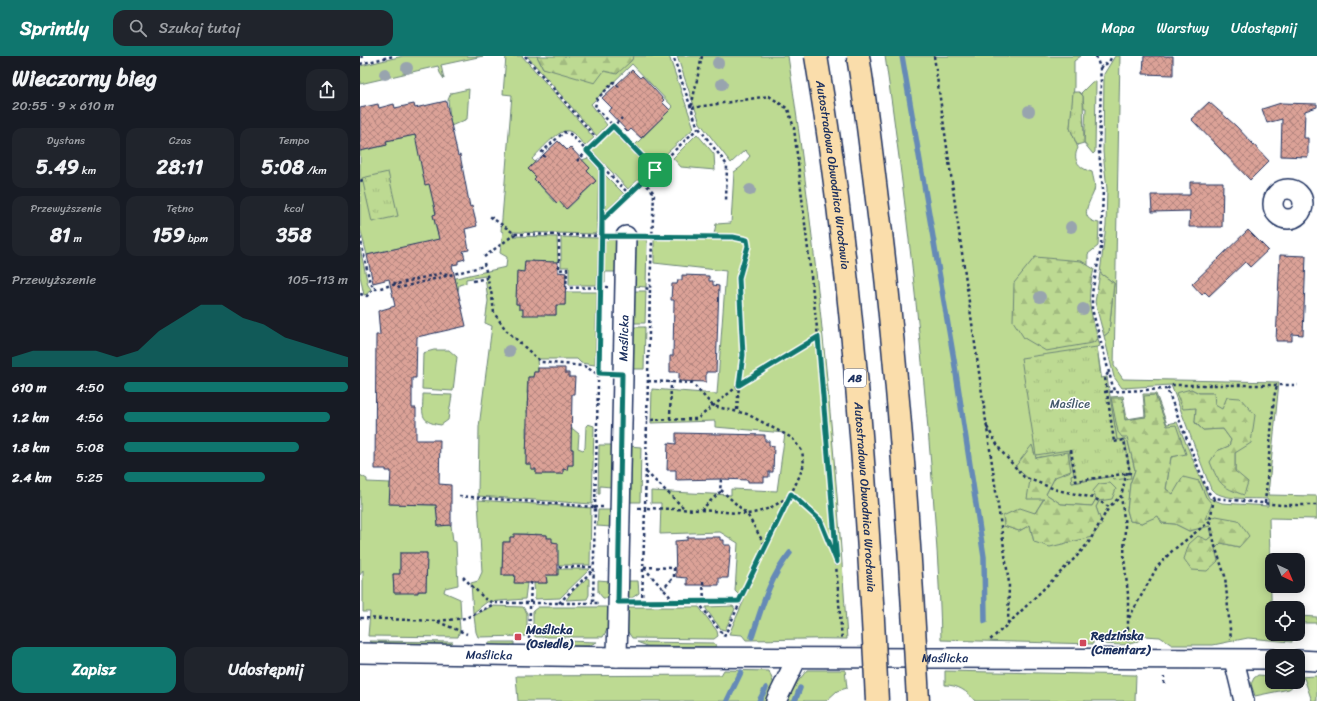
<!DOCTYPE html>
<html lang="pl">
<meta charset="utf-8">
<style>
:root{--surface:#171b24;--page:#20242c;--text:#f1f3f6;--muted:#9ea1a6;--accent:#0f766e}
body{margin:0;font-family:Sriracha,sans-serif;background:var(--page);color:var(--text);height:100vh;display:flex;flex-direction:column;font-size:15px;white-space:nowrap}
*{box-sizing:border-box;margin:0}
p{font-size:13px;color:var(--muted)}
.icon{flex:none;width:22px;height:22px;fill:none;stroke:currentColor;stroke-width:2;stroke-linecap:round;stroke-linejoin:round}
.map{position:relative;flex:1;overflow:hidden}
.sheet{display:flex;flex-direction:column;background:var(--surface);width:360px}
.sheet>*{flex:none}
.needle{width:26px;rotate:136deg}
.controls{position:absolute;left:905px;top:497px;display:grid;gap:8px}
.controls a{display:grid;place-items:center;width:40px;height:40px;border-radius:8px;background:var(--surface);box-shadow:0 2px 10px #0003;font-size:20px}
.pin{position:absolute;display:grid;place-items:center;width:34px;height:34px;color:#fff;margin:-17px;border-radius:8px;box-shadow:0 2px 6px #0006}
.round{display:grid;place-items:center;flex:none;width:42px;height:42px;border-radius:12px;background:var(--page)}
.head{display:flex;align-items:center;justify-content:space-between;height:68px;padding:0 12px}
h1{font-size:22px;font-weight:700;line-height:30px}
.figures{display:grid;grid-template-columns:repeat(3,1fr);gap:6px;height:68px;padding:4px 12px}
.figures div{display:grid;align-content:center;border-radius:10px;background:var(--page);text-align:center}
.figures b{font-size:20px;font-weight:700}
.figures small{font-size:11px;font-weight:400}
.figures p{font-size:11px}
.chart{height:112px;padding:8px 12px}
.chart p{display:flex;justify-content:space-between}
.chart svg{width:100%;height:72px;margin-top:4px;fill:var(--accent);opacity:.7}
.cta{display:flex;gap:8px;margin-top:auto;padding:8px 12px}
.cta a{flex:1;height:46px;border-radius:12px;background:var(--accent);color:#fff;font-size:16px;font-weight:700;line-height:46px;text-align:center}
.cta a+a{background:var(--page);color:var(--text)}
ul{padding:0 12px;list-style:none;font-size:13px}
li{display:grid;grid-template-columns:64px 48px 1fr;align-items:center;height:30px}
li i{height:10px;border-radius:5px;background:var(--accent)}
header{display:flex;align-items:center;gap:24px;box-sizing:border-box;height:56px;padding:0 20px;background:var(--accent);color:#fff}
header strong{font-size:19px}
nav{display:flex;gap:22px;margin-inline-start:auto;font-size:14px}
.search{width:280px;height:36px;background:var(--page);display:flex;align-items:center;gap:10px;box-sizing:border-box;padding:0 14px;border-radius:12px;color:var(--muted);font-size:15px}
main{display:flex;flex:1;min-height:0}
.map>svg:first-child{display:block}
.grass{fill:#bdda92;stroke:#6c8478;fill-rule:evenodd}
.forest{fill:url(#forest-firs);stroke:#6c8478}
.park{fill:url(#park-tufts);stroke:#6c8478}
.lines{fill:none;stroke-linecap:round;stroke-linejoin:round}
.stream{stroke:#658ab7;stroke-width:5.5}
.building{fill:url(#building-cross-hatch);stroke:#1b2f5e}
.minor-casing{stroke:#1b2f5e;stroke-width:22}
.path{stroke:#1b2f5e;stroke-width:2.5;stroke-dasharray:3 3;stroke-linecap:butt}
.minor{stroke:#fff;stroke-width:19}
.highway-bridge-casing{stroke:#1b2f5e;stroke-width:25;stroke-linecap:butt}
.highway-bridge{stroke:#faddab;stroke-width:22}
.tree{fill:#98a4ae}
.route-casing{stroke:#fff;stroke-width:8}
.route{stroke:#0f766e;stroke-width:5}
.poi-dot{fill:#d1495b;stroke:#fff;stroke-width:1.5}
.labels{text-anchor:middle;stroke-width:3;stroke-linejoin:round;paint-order:stroke}
.shield{fill:#fff;stroke:#5f6d8e;stroke-width:1}
.shield-label{font-size:11px;font-weight:bold;fill:#1b2f5e}
.street-label{font-size:12px;fill:#1b2f5e;stroke:#fff}
.park-label{font-size:12px;fill:#445a6b;stroke:#fff}
.poi-label{font-size:12px;font-weight:bold;fill:#1b2f5e;stroke:#fff;text-anchor:start}
</style>
<header>
<strong>Sprintly</strong>
<div class="search"><svg class="icon" aria-label="search" viewBox="0 0 24 24"><circle cx="10" cy="10" r="6"/><path d="M15 15l6 6"/></svg>Szukaj tutaj</div>
<nav><a>Mapa</a><a>Warstwy</a><a>Udostępnij</a></nav>
</header>
<main>
<section class="sheet">
<div class="head"><div><h1>Wieczorny bieg</h1><p>20:55 · 9 × 610 m</p></div><a class="round"><svg class="icon" aria-label="share" viewBox="0 0 24 24"><path d="M12 15V3M7 8l5-5 5 5M5 13v7h14v-7"/></svg></a></div>
<div class="figures">
<div><p>Dystans</p><b>5.49<small> km</small></b></div>
<div><p>Czas</p><b>28:11</b></div>
<div><p>Tempo</p><b>5:08<small> /km</small></b></div>
</div>
<div class="figures">
<div><p>Przewyższenie</p><b>81<small> m</small></b></div>
<div><p>Tętno</p><b>159<small> bpm</small></b></div>
<div><p>kcal</p><b>358</b></div>
</div>
<div class="chart"><p><span>Przewyższenie</span>105–113 m</p>
<svg viewBox="0 0 160 44" preserveAspectRatio="none"><path d="M0 44V38L10 34L20 34L30 34L40 34L50 38L60 34L70 22L80 14L90 6L100 6L110 14L120 18L130 26L140 30L150 34L160 38V44z"/></svg>
</div>
<ul>
<li><b>610 m</b>4:50<i style="width:100%"></i></li>
<li><b>1.2 km</b>4:56<i style="width:92%"></i></li>
<li><b>1.8 km</b>5:08<i style="width:78%"></i></li>
<li><b>2.4 km</b>5:25<i style="width:63%"></i></li>
</ul>
<div class="cta"><a>Zapisz</a><a>Udostępnij</a></div>
</section>
<div class="map">
<svg width="957" height="645" viewBox="0 0 957 645">
<defs>
<pattern id="forest-firs" width="22" height="20" patternUnits="userSpaceOnUse"><rect width="22" height="20" fill="#bdda92"/><path d="M5 1l3.5 6h-7zM16 11l3.5 6h-7z" fill="#a2bb80"/></pattern>
<pattern id="park-tufts" width="24" height="20" patternUnits="userSpaceOnUse"><rect width="24" height="20" fill="#bdda92"/><path d="M3 7l-1-3M5 7V3M7 7l1-3M15 17l-1-3M17 17v-4M19 17l1-3" fill="none" stroke="#a2bb80"/></pattern>
<pattern id="building-cross-hatch" width="8" height="8" patternUnits="userSpaceOnUse"><rect width="8" height="8" fill="#dba297"/><path d="M0 0l8 8M0 8l8-8" fill="none" stroke="#b1847e"/></pattern>
</defs>
<rect width="100%" height="100%" fill="#fff"/>
<filter id="ink" filterUnits="userSpaceOnUse"><feTurbulence type="fractalNoise" baseFrequency=".025" numOctaves="2"/><feDisplacementMap in="SourceGraphic" scale="8" xChannelSelector="R" yChannelSelector="G"/><feConvolveMatrix kernelMatrix="1 2 1 2 8 2 1 2 1" color-interpolation-filters="sRGB"/></filter>
<g filter="url(#ink)">
<path class="grass" d="M43,0H123L81,9L84,23L80,17L78,10L0,28V10Z
M146,0H162L234,82L225,90C221,86 215,77 209,75C199,72 179,96 172,103L175,106L168,113L176,121L174,123L196,147L199,145L207,153L236,125L227,115L230,112L222,104L228,102L239,113L237,178L153,176V180L197,181L198,206L174,208V205H165V216H157L156,248H159V253H163V259L187,257V259H196V249H205V236H237L235,309L221,307L217,303H177L178,316H174L173,321H168L167,337L171,346H167V357H170V371H166V382H170L166,392V408H171V413H176V418H203V413H207L208,409H213V393H209L210,373H213L219,378L218,392L223,394L225,392L226,370L228,368L234,370L232,448L118,440L119,371L132,270L125,267L128,245L125,220L106,223V227L99,229L98,235L90,237L87,224L146,211L147,201L140,197L143,176L141,175L152,39L143,38Z
M167,0H177L183,12L244,15L271,5L274,0H309L334,72L294,109L275,89L313,51L272,8L231,48L247,69L237,80Z
M317,0H428C457,193 475,388 487,583C453,582 420,584 386,584L382,579L369,578L384,544L375,535L378,487L360,476L300,478L301,447H291V435L371,439V433L417,435L425,377L355,371V365L291,367L292,333L357,338L366,215L294,207V183H368V179L354,178L356,168L371,167L374,116L381,111L390,100L385,94L371,107L340,67Z
M525,0H721L714,5V31L710,72L718,92C711,105 721,113 732,116C733,121 736,130 734,135C731,145 716,163 739,167L738,190L728,198V209L721,205L732,287L738,283L740,290L737,291L751,387L710,394L714,418L712,427L754,420V424L765,383L757,384L750,341L763,340L767,363L785,360L783,338H796L807,368L817,366L849,442L862,447L908,450V443C893,442 861,445 851,433L811,329L762,332L754,321L744,280L749,276L754,227L740,217L746,169L747,133L743,96L744,18L755,0H760L754,310L763,323L919,326L908,439L957,440V463L909,462L912,578H932V586L888,582L853,589H812L800,581L784,580C774,591 760,589 745,588V583H733V588L581,584C580,525 575,467 571,409C560,272 545,136 525,0ZM831,333L839,337H854L855,349L862,354L875,396V415L857,395L869,390L871,384L863,373L843,374L835,367L836,352ZM795,339L807,370L825,398L811,401L806,433L812,438L839,425L846,442L845,463L879,491L861,487L854,493L847,484L852,480L850,469L829,475L815,468L802,467L798,459L782,467L770,465L767,454L770,428L775,414L767,381L762,342L765,364L786,361ZM672,390L675,402L708,397L686,438L701,448L732,450L736,443L739,445L736,451L742,468L674,486L670,469L659,475L644,470L675,457L684,442L670,424Z
M736,25L735,96L733,98L724,87L726,52H724L723,40L721,37L732,26Z
M109,33L107,63L91,70L88,44L91,37Z
M252,74L290,113L268,133L231,94Z
M337,78L354,98L355,114L321,111L313,102Z
M55,79L70,128L76,158L73,159L77,176L82,183L7,199L0,172V95L27,89L26,85Z
M244,118L264,138L244,157Z
M201,181L239,182L237,229H209V211H201Z
M245,183L257,184L256,216H245V226H242Z
M276,183L287,184L286,231L273,230Z
M0,192L8,229L11,233L7,238L4,239L0,220Z
M273,235H286L285,267H272Z
M272,271H285L284,313H271Z
M74,294H89L97,301L93,335L62,333L63,297Z
M63,338L92,339L88,364L81,369C58,366 63,357 63,338Z
M239,389H253L252,438L251,431L240,430V438H238Z
M269,390L281,391L280,446H268Z
M0,419L7,423V426L30,427V448L76,449L78,470L91,469L93,485L96,486L98,529L85,532L84,536L100,543L101,562H99L100,573L98,581L8,580L10,556H3V514L0,519ZM40,497H67L66,535L34,537L33,518H40Z
M118,444L231,452L230,509H195L198,487L192,486L191,482H187V479L174,478V481H168L167,478H155L154,481H150V486H143L142,519H155V527H167L165,543L127,546L113,557L111,527L118,525L122,516Z
M238,454H252L251,471L237,470Z
M197,513H230L200,542L175,543L174,527H187L186,519H197Z
M227,522L229,523V539L227,543L206,544L211,537Z
M238,524L250,525V542H243L238,536Z
M266,525H278L279,537L272,542H266Z
M132,550L163,551L167,557V578L165,580L118,581L116,576L114,560Z
M373,550L375,553L365,574L361,573L346,553V551Z
M178,551H250L249,570L243,581H176L173,579V555Z
M266,551H339L357,575L358,580L354,583L272,582L266,573Z
M938,560L957,561V567H943L938,569Z
M10,585L93,586L89,589H15Z
M206,585L237,586L228,590H207Z
M129,586H154V590L129,589Z
M277,586L354,587L357,591L287,590Z
M364,614L409,615L415,631L408,645H158L156,620L361,619Z
M447,614H485L487,632L477,635L466,645H427L436,628Z
M585,615L776,619L775,645H615C607,635 598,629 585,629Z
M898,619L912,620V626H938V621L957,620V645H952L944,622L929,633L895,640L891,628L894,622Z"/>
<path class="forest" d="M177,0H274L271,5L257,18L244,15L235,27L183,12Z
M675,201L721,205L734,213C726,245 730,253 738,283L732,287L686,295L664,282L653,265L654,227Z
M740,217L754,227L749,276L744,280L735,246Z
M831,333L839,337H854L855,349L862,353L867,341L880,342L895,359L891,387L875,397V415L888,426L884,439C861,431 859,428 850,406L857,395L869,390L871,384L863,373L843,374L835,366L836,352L823,353L816,337Z
M795,339L807,370L816,369L826,398L811,401L806,433L813,438L823,421L839,425L846,441L852,448L845,463L856,460L878,464L889,480L879,491L861,487L855,493L858,505L847,515L832,514L824,503L829,488L838,480L847,484L852,480L850,470L829,475L815,468L802,467L798,460L782,467L770,465L767,454L770,428L775,414L767,381H762L758,376L751,342H762L765,364L786,361L784,340Z
M672,389L676,402L708,396L711,415L695,421L686,438L701,448L732,450L736,443L733,435L739,428L750,427L756,433L752,443L739,445L736,451L742,468L732,481L690,491L674,486L670,469L659,475L644,470L643,460L660,452L675,457L684,443H667L670,424L655,411Z"/>
<path class="park" d="M713,36H719L723,40L724,87L717,89L710,72Z
M28,116L38,160L12,166L2,122Z
M737,291L741,322L747,321L757,384L765,383L771,422L754,424L753,420L712,427L711,419L714,418L709,394L676,399L661,302Z"/>
<g class="lines">
<path class="stream" d="M542,0L594,304L624,501L625,565
M392,581C402,551 409,523 430,497
M367,645L381,616
M399,645L406,632
M435,645L440,632"/>
</g>
<path class="building" d="M784,0H813V19L783,18Z
M272,14L280,22L282,20L304,44L302,46L310,54L281,82L271,73L268,76L248,55L252,52L242,42Z
M86,45L98,100L100,99L110,151L112,150L117,170L105,173L109,194L103,195L105,203L98,205V208L92,209L106,270L57,281L56,322H52V352H56V384H80L79,428L91,429V469L78,470L76,449L29,448L31,415H26V413H15L16,279H20L18,255L35,250L29,223L13,227L7,199L79,183L73,159L76,158L69,128L65,129L55,79L26,85L27,89L0,95V52L18,48L19,52L34,48L35,52L54,48L55,52Z
M849,46L876,70L909,105L890,124L831,63Z
M921,47L957,48V51L945,55L944,82H948V101L921,100L922,63L907,67L902,53Z
M198,85L207,94L210,91L230,112L227,115L236,125L206,153L199,145L197,147L180,129L174,123L176,121L168,113Z
M830,126H863L862,171H829L830,155L792,156L791,139H830Z
M888,174L908,194L890,211L885,206L849,240L845,236L842,239L832,228Z
M920,199L946,200L943,279L932,278V285H916Z
M165,205L198,206V216L206,217L205,249H196V259H163V253H159V248H156L157,215L164,216Z
M322,219L349,220V225H353V229L359,230L356,316H346V326L319,325V316H310V300H313L314,244H311L312,228H317L318,224H322Z
M178,312H205V317H209V321H215L214,338H212L211,393H213V409H208L207,414L203,413V418H176V413H171V408H166L168,321H173L174,316H178Z
M316,377L405,379V385H409V389L414,390L413,416H409V421H404V426H388V424L361,423L316,424V414H307L308,387L316,388Z
M154,478L187,479V482H192V486L198,487V519H186L187,527H154L155,519H142L143,486H150V481H154Z
M327,481H360V484H364V489H371L368,522H359V529H327V522L316,521L315,485L327,484Z
M40,497H67L66,535H58V537H34L33,518H40Z"/>
<g class="lines">
<defs>
<g id="minor">
<circle cx="928" cy="148" r="15"/>
<path id="s1" d="M0,597L257,601L912,603"/>
<path id="s2" d="M257,601L266,180"/>
<path d="M874,604L884,645"/>
<path d="M938,604L957,605"/>
<path d="M416,645L437,602"/>
</g>
</defs>
<use href="#minor" class="minor-casing"/>
<path class="path" d="M165,0L238,84
M342,0L331,52L409,40L428,53L434,72L458,281L482,584
M574,0L649,527L648,568L630,584
M736,0L740,12L741,26L739,96L743,133L741,192L732,237V253L754,335
M0,1L5,0
M0,8L33,0
M740,12L749,6L752,0
M259,31L254,26L237,43L235,51L295,113
M339,72L367,109L366,146
M185,101L181,97L204,76L210,78L269,138
M217,105L262,62
M0,125L6,123
M283,125L294,137L290,233L283,232
M242,163V111
M155,178L248,180
M199,179V214L207,213L206,232L248,231
M283,180L381,182L387,184L388,190L379,222L383,299L379,329L337,363L287,364
M0,181L10,227L16,233L82,217L88,218
M124,201L155,178L128,159
M124,207L132,240L134,257L146,274L181,306L224,310L236,317H246
M113,225L127,222
M34,226L39,232L124,210
M0,238L7,240L15,231
M748,317L745,322L754,386
M288,325L332,327L353,350L387,358L432,382L442,395L444,408L439,421L363,583
M807,333L813,329H938
M744,336L807,333L848,436L854,442L921,449H957
M377,354L379,329L458,281
M310,363L311,326
M627,371L641,395L664,421L697,434L734,442L749,451L761,440
M711,394L716,425L770,417L764,384L754,386
M286,416L325,453
M767,416L761,440L765,470L764,502L768,538V586
M361,434L387,458C404,456 418,449 431,438L460,464L476,504
M99,440L235,451L233,547H240
M854,442L850,465L855,490L865,520L871,584
M905,447L914,341L917,329
M243,451H235L242,164L338,72L313,0
M278,452H285L290,233
M341,454L387,458L406,491
M199,511H234
M284,511L314,512V521L303,533
M284,512L315,546
M103,521L126,544L134,547H233
M343,525L344,546
M275,546L379,545
M282,546L285,452L341,454L360,436L361,423
M338,546L364,580
M199,547L234,513
M0,562L76,565L107,578
M769,562L797,511L812,495L850,465
M78,565L106,562L134,548
M648,568L717,500L729,486L749,451
M169,583L171,523
M804,628V621"/>
<use href="#minor" class="minor"/>
<defs>
<g id="highway-bridge">
<path id="s3" d="M456,0C492,213 507,429 517,645"/>
<path d="M498,0C507,56 513,112 520,168C539,327 550,485 558,645"/>
</g>
</defs>
<use href="#highway-bridge" class="highway-bridge-casing"/>
<use href="#highway-bridge" class="highway-bridge"/>
</g>
<g class="tree">
<circle cx="358" cy="7" r="6"/>
<circle cx="47" cy="12" r="6"/>
<circle cx="25" cy="18" r="6"/>
<circle cx="362" cy="28" r="6"/>
<circle cx="669" cy="55" r="6"/>
<circle cx="390" cy="134" r="6"/>
<circle cx="711" cy="171" r="6"/>
<circle cx="680" cy="241" r="6"/>
<circle cx="723" cy="253" r="6"/>
<circle cx="149" cy="295" r="6"/>
</g>
</g>
<g class="lines" filter="url(#ink)">
<defs>
<path id="route" d="M295,114L242,164L239,317L262,318L258,546L379,545L431,438L460,464L477,506L458,281L379,329L383,299L379,222L388,190L387,184L373,181L242,180V111L227,95L253,70L295,114"/>
</defs>
<use href="#route" class="route-casing"/>
<use href="#route" class="route"/>
</g>
<g class="poi-dot">
<rect x="154" y="577" width="8" height="8" rx="2"/>
<rect x="719" y="583" width="8" height="8" rx="2"/>
</g>
<g class="labels">
<rect class="shield" x="484" y="313" width="22" height="18" rx="3"/>
<g class="shield-label">
<text x="495" y="326">A8</text>
</g>
<g class="street-label">
<text dy="4" stroke="none"><textPath href="#s3" startOffset="120">Autostradowa Obwodnica Wrocławia</textPath></text>
<text dy="4" stroke="none"><textPath href="#s2" startOffset="319">Maślicka</textPath></text>
<text dy="4" stroke="none"><textPath href="#s3" startOffset="444">Autostradowa Obwodnica Wrocławia</textPath></text>
<text dy="4" stroke="none"><textPath href="#s1" startOffset="129">Maślicka</textPath></text>
<text dy="4" stroke="none"><textPath href="#s1" startOffset="585">Maślicka</textPath></text>
</g>
<g class="park-label">
<text x="710" y="352">Maślice</text>
</g>
<g class="poi-label">
<text x="166" y="578">Maślicka<tspan x="166" dy="14">(Osiedle)</tspan></text>
<text x="731" y="584">Rędzińska<tspan x="731" dy="14">(Cmentarz)</tspan></text>
</g>
</g>
</svg>
<div class="controls">
<a><svg class="needle" viewBox="-14 -14 28 28"><path d="M0-13l5 13h-10z" fill="#e53935"/><path d="M0 13l5-13h-10z" fill="#9ea1a6"/></svg></a>
<a><svg class="icon" aria-label="locate" viewBox="0 0 24 24"><circle cx="12" cy="12" r="6"/><path d="M12 2v4M12 18v4M2 12h4M18 12h4"/></svg></a>
<a><svg class="icon" aria-label="layers" viewBox="0 0 24 24"><path d="M12 4l9 5-9 5-9-5zM3 14l9 5 9-5"/></svg></a>
</div>
<div class="pin" style="left:295px;top:114px;background:#1e9e55"><svg class="icon" aria-label="arrive" viewBox="0 0 24 24"><path d="M6 21V4h12l-3 4 3 4H6"/></svg></div>
</div>
</main>
